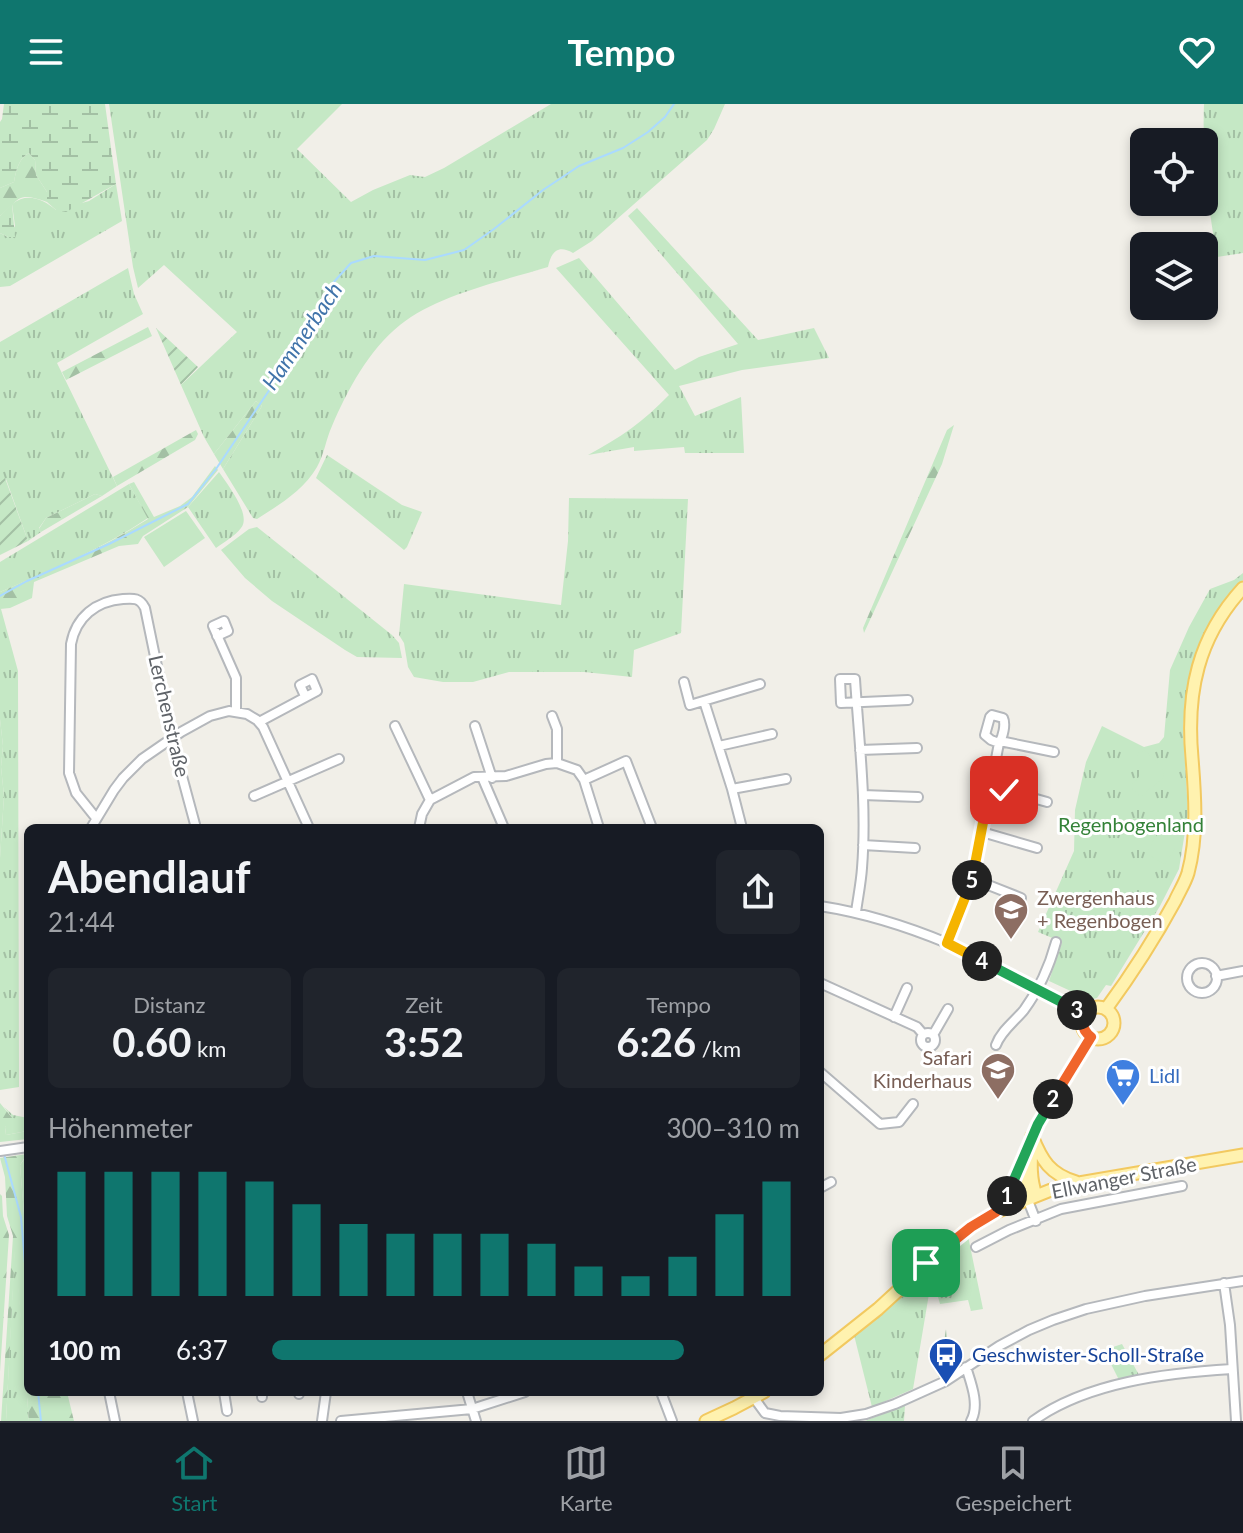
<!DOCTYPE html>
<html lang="de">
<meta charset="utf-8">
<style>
:root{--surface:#171b24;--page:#20242c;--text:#f1f3f6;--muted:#9ea1a6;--line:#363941;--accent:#0f766e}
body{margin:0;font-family:Lato,sans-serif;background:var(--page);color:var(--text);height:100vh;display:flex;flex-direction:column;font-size:30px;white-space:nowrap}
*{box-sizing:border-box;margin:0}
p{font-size:26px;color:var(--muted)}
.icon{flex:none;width:44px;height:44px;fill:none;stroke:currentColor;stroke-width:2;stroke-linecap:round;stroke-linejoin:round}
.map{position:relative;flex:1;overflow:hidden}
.side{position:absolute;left:24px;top:720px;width:800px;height:572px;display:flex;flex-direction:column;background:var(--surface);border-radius:12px;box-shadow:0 4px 12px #0003}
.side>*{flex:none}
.tools{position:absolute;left:1130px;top:24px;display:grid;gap:16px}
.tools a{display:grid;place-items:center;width:88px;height:88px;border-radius:12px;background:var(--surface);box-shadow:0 4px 12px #0003;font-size:40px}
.pin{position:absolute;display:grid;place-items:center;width:68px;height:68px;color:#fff;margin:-34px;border-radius:16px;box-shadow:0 4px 12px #0006}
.km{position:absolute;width:40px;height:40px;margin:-20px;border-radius:50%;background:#222;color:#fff;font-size:22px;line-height:40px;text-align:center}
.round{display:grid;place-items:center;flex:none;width:84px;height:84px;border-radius:12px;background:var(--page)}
.summary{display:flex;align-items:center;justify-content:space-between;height:136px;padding:0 24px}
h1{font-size:44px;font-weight:700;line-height:60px}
.metrics{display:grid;grid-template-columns:repeat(3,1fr);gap:12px;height:136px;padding:8px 24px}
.metrics div{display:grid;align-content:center;border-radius:12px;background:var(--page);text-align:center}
.metrics b{font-size:40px;font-weight:700}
.metrics small{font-size:22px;font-weight:400}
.metrics p{font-size:22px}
.chart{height:224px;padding:16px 24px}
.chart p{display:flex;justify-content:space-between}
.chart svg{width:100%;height:144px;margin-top:8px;stroke:var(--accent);stroke-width:6}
ul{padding:0 24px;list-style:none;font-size:26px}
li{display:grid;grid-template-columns:128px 96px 1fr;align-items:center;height:60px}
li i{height:20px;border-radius:10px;background:var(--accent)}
header{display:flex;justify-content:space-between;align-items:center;height:104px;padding:0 24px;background:var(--accent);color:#fff;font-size:36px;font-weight:700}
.dock{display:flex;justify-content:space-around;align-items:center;height:112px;border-top:2px solid var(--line);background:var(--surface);font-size:22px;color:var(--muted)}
.dock a{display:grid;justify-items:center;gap:4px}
.dock .on{color:var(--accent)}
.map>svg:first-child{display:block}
.grass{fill:url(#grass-tufts)}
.forest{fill:url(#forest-firs)}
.wetland{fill:url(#wetland-marsh)}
.garden{fill:url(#garden-furrows)}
.pitch{fill:#c5e8c5}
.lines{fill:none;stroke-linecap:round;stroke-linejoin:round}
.stream{stroke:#aadaff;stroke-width:2}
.minor-casing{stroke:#b5b8bc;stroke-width:12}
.major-casing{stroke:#f2c960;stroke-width:15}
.minor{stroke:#fff;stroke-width:8}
.major{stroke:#fff2af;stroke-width:11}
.split-1-casing{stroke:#fff;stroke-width:16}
.split-2-casing{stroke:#fff;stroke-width:16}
.split-3-casing{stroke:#fff;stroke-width:16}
.split-4-casing{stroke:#fff;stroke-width:16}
.split-5-casing{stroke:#fff;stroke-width:16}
.split-6-casing{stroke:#fff;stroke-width:16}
.split-1{stroke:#f0652b;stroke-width:10}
.split-2{stroke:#22a559;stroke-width:10}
.split-3{stroke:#f0652b;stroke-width:10}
.split-4{stroke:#22a559;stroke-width:10}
.split-5{stroke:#f5b400;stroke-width:10}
.split-6{stroke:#f5b400;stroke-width:10}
.labels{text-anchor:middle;stroke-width:6;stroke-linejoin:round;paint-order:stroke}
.street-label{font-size:20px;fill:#5f6368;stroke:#fff}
.park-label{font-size:20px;fill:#348238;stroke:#fff}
.education-label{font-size:20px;fill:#785e54;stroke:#fff;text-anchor:start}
.shop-label{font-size:20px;fill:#366cbe;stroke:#fff;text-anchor:start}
.transit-label{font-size:20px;fill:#164399;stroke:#fff;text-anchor:start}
.water-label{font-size:22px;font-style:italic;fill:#4174aa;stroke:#fff}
</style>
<header><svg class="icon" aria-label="menu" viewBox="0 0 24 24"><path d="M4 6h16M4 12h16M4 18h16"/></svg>Tempo<svg class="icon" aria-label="heart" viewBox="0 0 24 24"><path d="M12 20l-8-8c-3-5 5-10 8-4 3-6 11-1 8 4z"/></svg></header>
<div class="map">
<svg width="1243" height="1317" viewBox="0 0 1243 1317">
<defs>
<pattern id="grass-tufts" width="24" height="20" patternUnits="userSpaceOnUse" patternTransform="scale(2)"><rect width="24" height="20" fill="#c5e8c5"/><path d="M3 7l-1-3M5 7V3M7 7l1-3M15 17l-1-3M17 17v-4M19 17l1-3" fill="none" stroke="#a3c0a4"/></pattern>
<pattern id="forest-firs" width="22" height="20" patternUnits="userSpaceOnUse" patternTransform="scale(2)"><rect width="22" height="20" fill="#c5e8c5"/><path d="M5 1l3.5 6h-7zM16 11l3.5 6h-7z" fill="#a3c0a4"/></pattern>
<pattern id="wetland-marsh" width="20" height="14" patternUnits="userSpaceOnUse" patternTransform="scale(2)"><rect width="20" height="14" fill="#c5e8c5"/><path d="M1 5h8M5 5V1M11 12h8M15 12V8" fill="none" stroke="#a3c0a4"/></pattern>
<pattern id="garden-furrows" width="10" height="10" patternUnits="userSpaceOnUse" patternTransform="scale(2)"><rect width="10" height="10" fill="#c5e8c5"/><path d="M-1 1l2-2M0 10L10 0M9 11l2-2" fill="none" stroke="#a3c0a4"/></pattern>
</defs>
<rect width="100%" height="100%" fill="#f1efe8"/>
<path class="grass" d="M109,0H342L297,45L351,98L373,86L410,71L425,73L444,64L551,0H725L714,25L707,36L592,137L573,149C558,140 551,148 548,163C502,177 437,191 400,221C368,247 348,285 332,322C326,335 324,351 317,363C304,386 279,401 257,415L253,414L223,365L262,302L256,297L214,350L204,333L181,281L237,228L164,161L138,184L133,163Z
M1204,0H1243V149L1217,153C1208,102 1202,51 1204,0Z
M116,80L122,117L10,182L0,183V129L8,133L15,122L12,100C27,88 43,95 56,106L89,97Z
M637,104L758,236L814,224L829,254L742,266L679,282L695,312L741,293L744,349H685L684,343L634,347V343L588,351C620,334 644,317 669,291L556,164L579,154L675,266L699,253L738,240L628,112Z
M128,164L134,190L143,210L57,259L117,382L102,392L95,390L46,414L39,424L41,428L28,437L6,375L0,378V238Z
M327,351L402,401L422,408L407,443L404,446L316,374Z
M219,368C227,380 252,411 241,424C235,432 224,438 216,444L188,403Z
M129,380L148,414C102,445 51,466 0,488V458Z
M569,394L688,395L681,529L634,546L632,573L584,568H509L473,578H443L414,573L408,563L404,539L399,531L404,480L561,501L568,437Z
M257,423L392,531L399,539L402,554L357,553L345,546L272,497L245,474L221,446L249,425Z
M1243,469V476L1231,489L1208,523L1197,547L1188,577L1183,624L1188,709L1179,765L1160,802L1111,882L1106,881L1097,894L1090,896L1049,877L1062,838L1038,828L1074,747L1075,706L1086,658L1102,622L1144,643L1159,639L1164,633L1170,566L1189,523L1210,485L1234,476Z
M0,505H1L18,567L19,983L0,986V754L4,692L1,663L3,642L0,615Z
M4,1003L13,1011L28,1014V1029L27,1027L6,1031L5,1023L11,1012Z
M28,1050V1159L20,1061Z
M968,1132L983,1205L971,1207L968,1196L940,1200L932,1172L913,1285L872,1303L854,1231L939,1155Z
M15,1138L29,1317H6Z
M946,1225L949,1266L938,1273Z
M1122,1240L1139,1271L1119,1276L1104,1246Z
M905,1301L904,1317H865Z"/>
<path class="forest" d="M29,49L35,56L36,71L47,88V98C17,87 20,95 0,112V84L14,78C16,66 19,54 29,49Z
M148,223L152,232L66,276L62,268Z
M256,297L262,302L223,365L214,350Z
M954,321L942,360L864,529L863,524L947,326Z
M196,326L198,330L195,336L117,382L113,373Z
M215,362L218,366L188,403L143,432L138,440L119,442L34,478L32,494L10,504L0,505V488C50,466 102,445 148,415L129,380L134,378L154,413L180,402L192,393Z
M95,390L102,392L41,428L39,425L46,414Z
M0,615L3,642L1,663L4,692L0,754Z
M0,999L13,1015L5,1023L6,1031L27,1027L28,1035L0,1038Z
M27,1050L20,1061L28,1159V1288H67L74,1317H29L15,1147L6,1317H1L13,1132L7,1112L5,1073L0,1054Z
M0,1090L2,1092L3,1112L9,1131L0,1268Z"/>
<path class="wetland" d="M4,0H105L116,80L66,108L56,106L47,98V88L36,71L35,56L29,49C19,54 16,66 14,78L0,84V18L2,15Z
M12,100L15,133H8L0,129V112Z"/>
<path class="garden" d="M156,224L198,263L181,281Z
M5,374L28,437L0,451V378Z"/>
<path class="pitch" d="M186,407L205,434L164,463L144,433Z
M1144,646L1154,655L1164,667L1163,674L1140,693L1131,683V680C1145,673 1139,661 1137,650Z
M1165,718L1184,729L1165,761L1146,749Z"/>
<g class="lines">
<path class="stream" d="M0,492L27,477L109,440L188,400L216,365L293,251L332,180L351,159L374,152L425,156L464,146L494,125L543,86L579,62L623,44L648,28L665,13L674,0
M4,1050L21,1113L28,1194
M38,1288L41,1317"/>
<defs>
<path id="minor" d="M217,532L228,527L224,517L213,522L236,574V607
M684,578L690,601L760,580
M704,597L732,685L742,724
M552,612L557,625V659
M259,618L317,587L312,575L300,581L305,592
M395,622L430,696
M475,622L492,674
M1000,637L1054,648
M719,642L772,630
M860,646L917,644
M482,673L504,724
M584,676L626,657L652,724
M990,682L1047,698
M732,685L786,675
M863,691L918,693
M254,692L339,655
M96,714L76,689L69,669L71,540C76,513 96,497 123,495C134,494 140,494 145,504L172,635L196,724
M91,724L114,686L123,674L142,655L181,628L210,612L229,607L247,610L257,616L263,623L309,724
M419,724L422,710L430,696L474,673L506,672L546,660L557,659L577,666L584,676L599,724
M982,728L1037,744
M863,741L915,744
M973,775L1021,794
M820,802C865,809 906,822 947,839L1085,910
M856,808C858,793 861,779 862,764C867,701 859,637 855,575H840L841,599L908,596
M947,839L973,775L999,639C1003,633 1006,620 1003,614L992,611L990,613L985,631L991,636L999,639
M1187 874a15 15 0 1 1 30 0a15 15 0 1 1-30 0Z
M1216,872L1243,867
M820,879L917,923L923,930
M894,913L907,884
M921 936a7 7 0 1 1 14 0a7 7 0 1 1-14 0Z
M933,931L948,905
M996,941C1001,927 1015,917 1024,906C1040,884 1049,864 1056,838
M820,968L880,1020L899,1018L913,1000
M0,1047L28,1043
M820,1084L831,1078
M1027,1094L1036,1117
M976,1143L1009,1126L1061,1105L1182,1082
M1224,1179L1230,1221L1236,1317
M966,1263C971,1279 980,1301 971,1317
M109,1288L115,1317
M187,1288L193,1317
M224,1288L227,1307
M262,1288V1293
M299,1288V1290
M467,1288L476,1317
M661,1288L672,1317
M754,1294L765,1309L780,1312L841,1314L866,1310L895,1300L946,1277L999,1242L1029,1226L1053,1216L1086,1205L1145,1192L1243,1177
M322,1317L326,1288
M341,1317L472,1305L525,1288
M1033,1317C1087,1278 1167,1269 1232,1265"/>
<path id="major" d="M1082 919a16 16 0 1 1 32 0a16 16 0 1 1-32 0Z
M1106,905C1131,871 1155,834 1175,797C1179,788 1185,779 1188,769C1198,732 1195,691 1192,654C1186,588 1198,533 1243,484
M1032,1032C1042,1057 1050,1070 1076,1078
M1032,1041C1031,1059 1030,1074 1036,1091
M1022,1062V1082L1027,1094
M997,1108L1007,1092L1038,1020L1091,933
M820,1251L878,1205L950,1139L971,1123L996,1108L1051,1086L1079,1079L1243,1051
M706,1317L734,1304L764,1288"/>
</defs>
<use href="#minor" class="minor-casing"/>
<use href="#major" class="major-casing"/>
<use href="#minor" class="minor"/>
<use href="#major" class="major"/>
</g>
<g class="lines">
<defs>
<path id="split-1" d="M926,1159L971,1123L996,1108L1007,1092"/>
<path id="split-2" d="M1007,1092L1038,1020L1053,995"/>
<path id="split-3" d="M1053,995L1091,933C1083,927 1081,919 1085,910L1077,906"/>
<path id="split-4" d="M982,857L1077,906"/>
<path id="split-5" d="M972,776L947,839L982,857"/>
<path id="split-6" d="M972,776L990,682L1004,686"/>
</defs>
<use href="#split-1" class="split-1-casing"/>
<use href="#split-2" class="split-2-casing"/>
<use href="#split-3" class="split-3-casing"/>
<use href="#split-4" class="split-4-casing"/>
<use href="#split-5" class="split-5-casing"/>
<use href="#split-6" class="split-6-casing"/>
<use href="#split-1" class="split-1"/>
<use href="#split-2" class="split-2"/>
<use href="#split-3" class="split-3"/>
<use href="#split-4" class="split-4"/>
<use href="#split-5" class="split-5"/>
<use href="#split-6" class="split-6"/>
</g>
<defs>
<symbol id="school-pin" viewBox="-11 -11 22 30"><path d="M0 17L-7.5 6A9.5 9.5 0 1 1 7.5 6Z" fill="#8d6e63" stroke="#fff"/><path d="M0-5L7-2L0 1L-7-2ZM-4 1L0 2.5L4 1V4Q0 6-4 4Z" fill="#fff"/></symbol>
<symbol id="supermarket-pin" viewBox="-11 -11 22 30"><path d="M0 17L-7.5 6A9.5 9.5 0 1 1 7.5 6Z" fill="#3f7fe0" stroke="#fff"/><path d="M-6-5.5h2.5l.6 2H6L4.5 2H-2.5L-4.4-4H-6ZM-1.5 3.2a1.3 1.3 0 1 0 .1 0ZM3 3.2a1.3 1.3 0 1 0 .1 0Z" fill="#fff"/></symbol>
<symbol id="bus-pin" viewBox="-11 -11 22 30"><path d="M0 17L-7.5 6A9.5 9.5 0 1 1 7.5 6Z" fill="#1a4fb4" stroke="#fff"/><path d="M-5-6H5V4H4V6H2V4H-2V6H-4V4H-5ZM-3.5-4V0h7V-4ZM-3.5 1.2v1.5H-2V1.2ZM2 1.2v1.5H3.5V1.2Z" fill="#fff"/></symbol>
</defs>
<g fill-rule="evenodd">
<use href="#school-pin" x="991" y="786" width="40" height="54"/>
<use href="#school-pin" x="978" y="946" width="40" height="54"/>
<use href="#supermarket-pin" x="1103" y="952" width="40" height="54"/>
<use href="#bus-pin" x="926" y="1231" width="40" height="54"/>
</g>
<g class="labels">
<g class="street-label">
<text transform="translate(169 612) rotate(77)" y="7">Lerchenstraße</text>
<text transform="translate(1124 1074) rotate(-11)" y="7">Ellwanger Straße</text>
</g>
<g class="park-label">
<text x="1131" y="728">Regenbogenland</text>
</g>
<g class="education-label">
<text x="1037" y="801">Zwergenhaus<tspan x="1037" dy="23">+ Regenbogen</tspan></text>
<text x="972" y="961" text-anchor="end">Safari<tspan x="972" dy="23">Kinderhaus</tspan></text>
</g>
<g class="shop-label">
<text x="1149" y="979">Lidl</text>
</g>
<g class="transit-label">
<text x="972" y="1258">Geschwister-Scholl-Straße</text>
</g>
<g class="water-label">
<text transform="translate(302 232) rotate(-56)" y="8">Hammerbach</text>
</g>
</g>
</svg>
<div class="tools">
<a><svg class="icon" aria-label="locate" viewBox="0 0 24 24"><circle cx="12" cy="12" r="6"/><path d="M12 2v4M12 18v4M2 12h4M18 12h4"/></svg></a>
<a><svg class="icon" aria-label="layers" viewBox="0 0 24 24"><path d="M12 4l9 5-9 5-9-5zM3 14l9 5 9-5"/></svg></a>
</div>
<div class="pin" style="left:926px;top:1159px;background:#1e9e55"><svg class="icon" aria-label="arrive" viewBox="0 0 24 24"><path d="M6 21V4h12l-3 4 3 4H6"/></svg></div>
<div class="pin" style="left:1004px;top:686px;background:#d93025"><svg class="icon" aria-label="check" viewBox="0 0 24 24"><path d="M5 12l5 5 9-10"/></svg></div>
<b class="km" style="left:1007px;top:1092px">1</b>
<b class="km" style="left:1053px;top:995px">2</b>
<b class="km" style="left:1077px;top:906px">3</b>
<b class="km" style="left:982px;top:857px">4</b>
<b class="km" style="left:972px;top:776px">5</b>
<section class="side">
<div class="summary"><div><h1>Abendlauf</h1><p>21:44</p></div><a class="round"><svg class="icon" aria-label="share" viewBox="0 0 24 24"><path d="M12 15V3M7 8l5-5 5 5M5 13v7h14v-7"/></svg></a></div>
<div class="metrics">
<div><p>Distanz</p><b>0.60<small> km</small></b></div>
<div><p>Zeit</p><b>3:52</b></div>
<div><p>Tempo</p><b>6:26<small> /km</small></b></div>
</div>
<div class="chart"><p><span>Höhenmeter</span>300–310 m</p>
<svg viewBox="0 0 160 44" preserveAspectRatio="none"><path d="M5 44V6M15 44V6M25 44V6M35 44V6M45 44V9M55 44V16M65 44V22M75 44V25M85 44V25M95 44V25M105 44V28M115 44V35M125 44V38M135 44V32M145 44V19M155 44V9"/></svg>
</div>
<ul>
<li><b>100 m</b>6:37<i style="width:78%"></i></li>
</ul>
</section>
</div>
<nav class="dock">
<a class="on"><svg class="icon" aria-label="home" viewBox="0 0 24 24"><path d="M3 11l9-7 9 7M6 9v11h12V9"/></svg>Start</a>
<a><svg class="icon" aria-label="map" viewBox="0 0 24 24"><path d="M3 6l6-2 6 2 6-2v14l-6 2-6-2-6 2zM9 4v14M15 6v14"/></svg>Karte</a>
<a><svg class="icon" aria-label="saved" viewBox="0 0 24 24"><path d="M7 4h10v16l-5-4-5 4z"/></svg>Gespeichert</a>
</nav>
